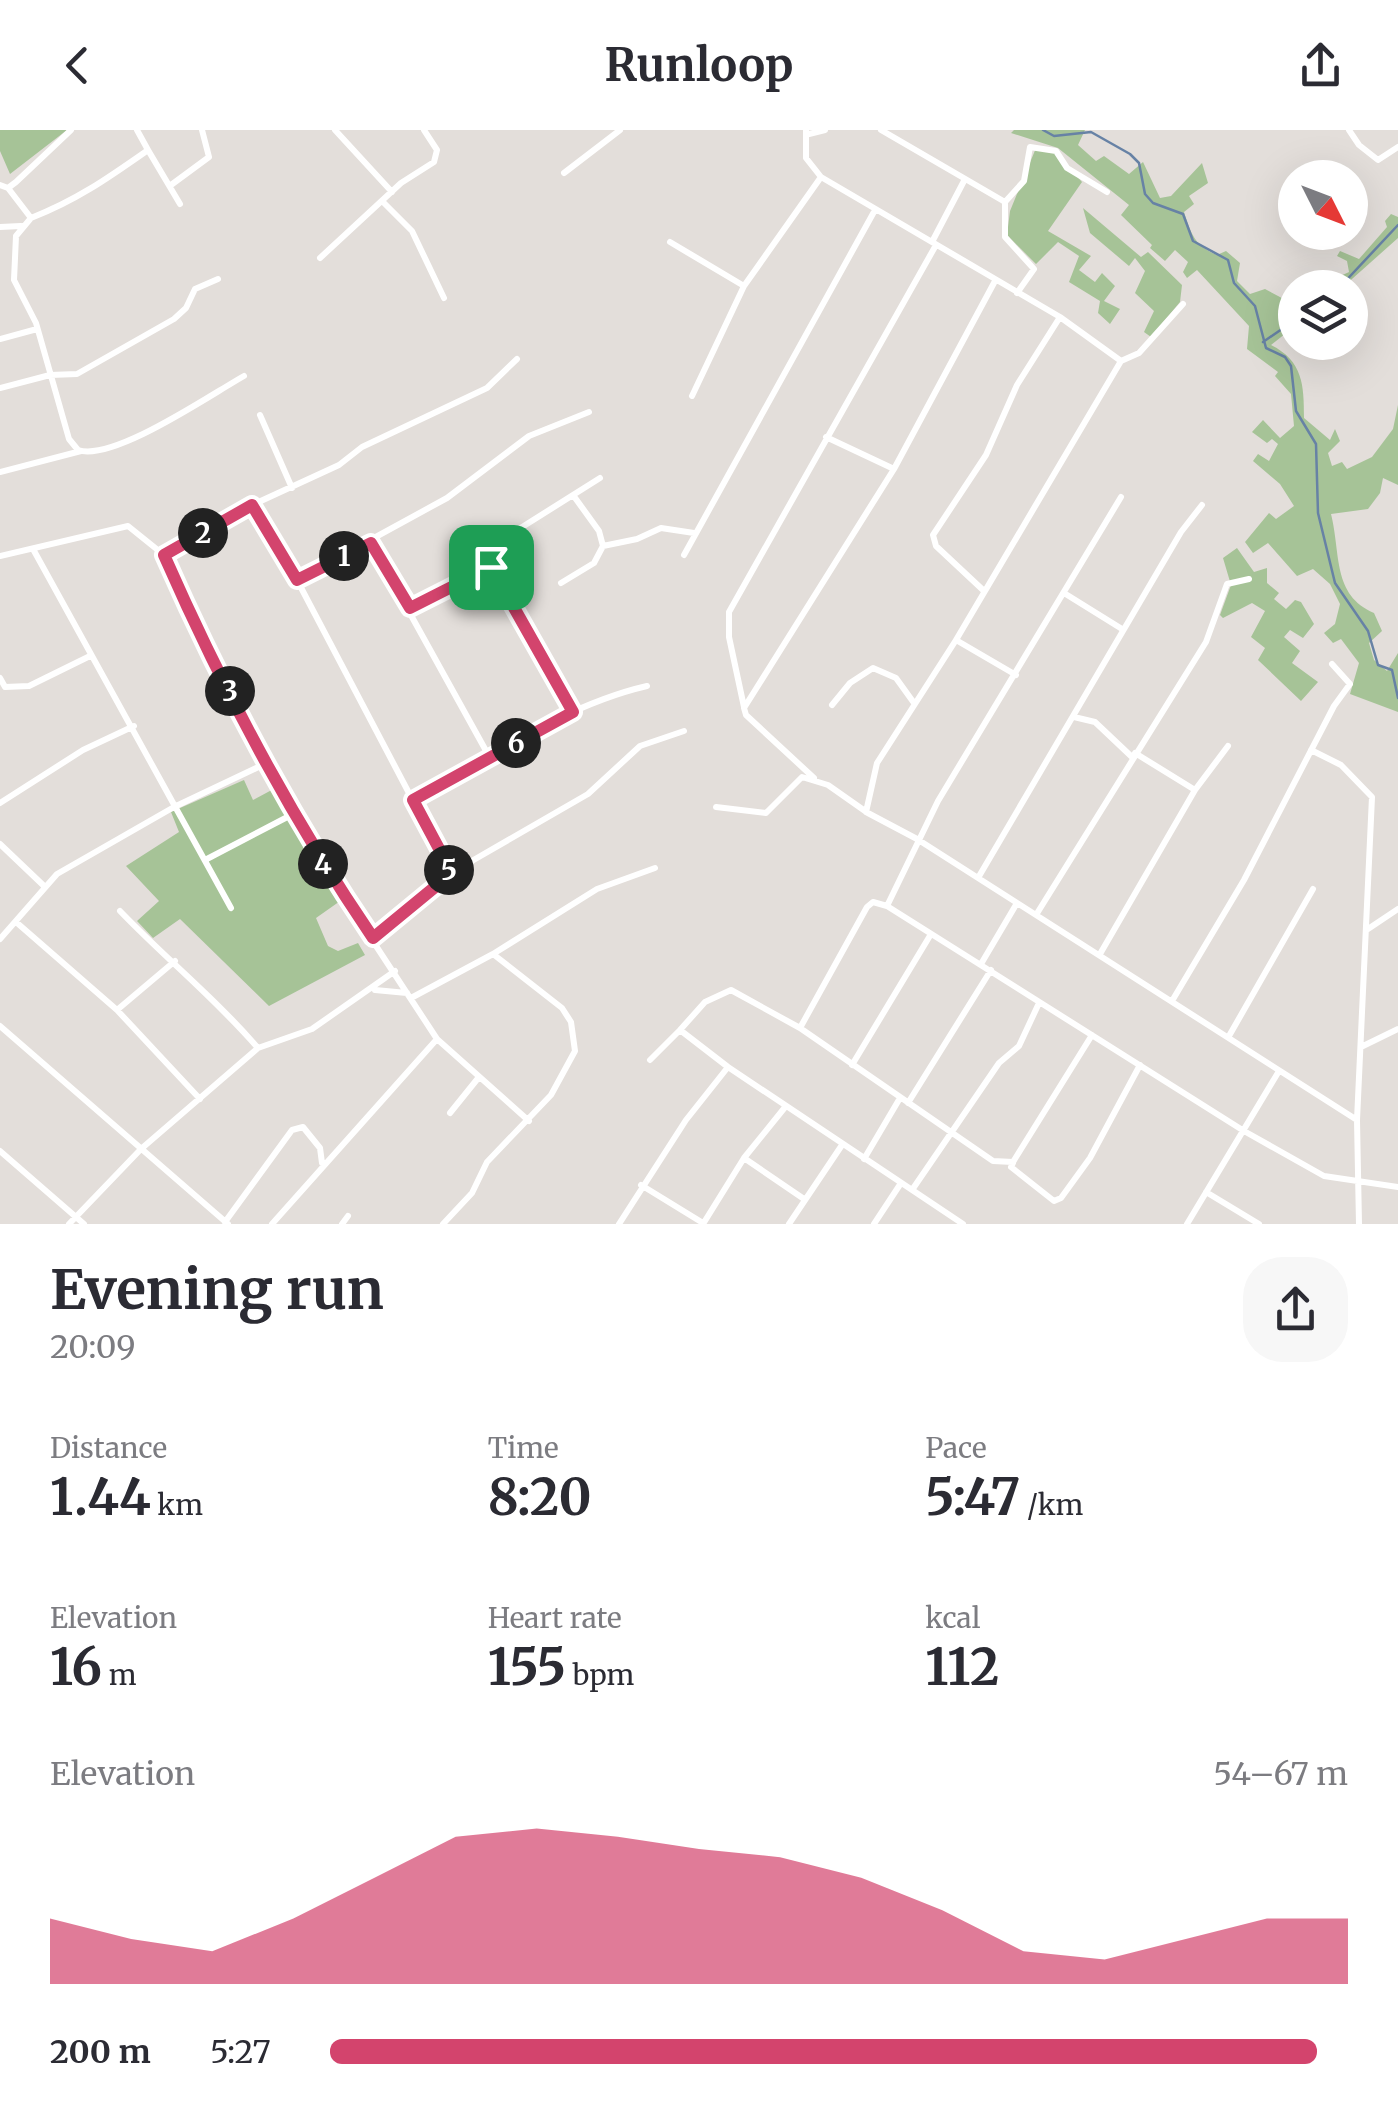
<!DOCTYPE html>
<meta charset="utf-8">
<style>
:root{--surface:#fff;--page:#f7f7f7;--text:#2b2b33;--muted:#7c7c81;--accent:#d3446d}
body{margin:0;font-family:Merriweather,serif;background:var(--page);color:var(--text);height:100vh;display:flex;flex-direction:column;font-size:38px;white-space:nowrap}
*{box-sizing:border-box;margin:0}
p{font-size:32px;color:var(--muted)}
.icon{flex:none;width:55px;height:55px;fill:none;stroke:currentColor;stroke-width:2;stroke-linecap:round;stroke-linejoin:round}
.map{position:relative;height:1094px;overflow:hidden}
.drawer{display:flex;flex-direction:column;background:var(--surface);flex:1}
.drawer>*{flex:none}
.needle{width:65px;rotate:132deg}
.fabs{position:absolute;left:1278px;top:30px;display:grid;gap:20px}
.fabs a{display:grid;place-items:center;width:90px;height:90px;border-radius:50%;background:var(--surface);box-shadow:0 10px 40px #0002;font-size:50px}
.pin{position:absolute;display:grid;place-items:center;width:85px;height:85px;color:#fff;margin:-42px;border-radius:20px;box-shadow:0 5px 15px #0006}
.km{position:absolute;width:50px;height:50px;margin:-25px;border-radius:50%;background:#222;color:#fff;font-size:28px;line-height:50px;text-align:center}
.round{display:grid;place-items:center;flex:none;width:105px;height:105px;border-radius:40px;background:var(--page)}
.summary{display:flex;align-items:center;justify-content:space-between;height:170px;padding:0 50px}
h1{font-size:55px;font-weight:700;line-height:75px}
.metrics{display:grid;grid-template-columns:repeat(3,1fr);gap:15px;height:170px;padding:10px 50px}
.metrics div{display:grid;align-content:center}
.metrics b{font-size:50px;font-weight:700}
.metrics small{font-size:28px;font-weight:400}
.metrics p{font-size:28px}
.chart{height:280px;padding:20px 50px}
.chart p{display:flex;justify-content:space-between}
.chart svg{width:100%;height:180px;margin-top:10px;fill:var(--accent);opacity:.7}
ul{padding:0 50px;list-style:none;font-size:32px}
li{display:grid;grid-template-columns:160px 120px 1fr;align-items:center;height:75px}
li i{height:25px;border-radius:12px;background:var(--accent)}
header{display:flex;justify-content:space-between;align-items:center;height:130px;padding:0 50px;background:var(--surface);font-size:45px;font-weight:700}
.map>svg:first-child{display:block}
.green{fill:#a6c397}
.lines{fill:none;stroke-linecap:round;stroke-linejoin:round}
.stream{stroke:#6782a5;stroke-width:2.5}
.minor{stroke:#fff;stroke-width:6}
.route-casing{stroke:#fff;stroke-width:20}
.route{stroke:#d3446d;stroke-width:12}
</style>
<header><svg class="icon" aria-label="back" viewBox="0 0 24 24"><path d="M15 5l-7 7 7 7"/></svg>Runloop<svg class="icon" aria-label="share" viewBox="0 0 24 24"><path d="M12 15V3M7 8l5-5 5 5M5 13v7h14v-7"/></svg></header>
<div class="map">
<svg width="1398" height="1094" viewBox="0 0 1398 1094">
<rect width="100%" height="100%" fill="#e3deda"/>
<path class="green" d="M0,0H67L10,44L0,21Z
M1014,0H1085L1078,15L1096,31L1104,26L1129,44L1143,32L1160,68L1171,66L1202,33L1208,53L1189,66L1194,74L1184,82C1191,104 1195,116 1217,125L1226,121L1240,133L1237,151L1250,164L1265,159L1295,175V196L1271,215C1303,231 1304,255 1304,288L1330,310L1335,299L1340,311L1328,323L1332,336L1342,332L1347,339L1372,327L1393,299L1398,275V355L1383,348L1380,363L1368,379L1331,384C1341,424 1332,465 1374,483L1382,501L1369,513L1374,530L1387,541L1398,523V582L1350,564L1359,533L1341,509L1333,513L1324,503L1335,494L1340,474L1330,454L1313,439L1297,446L1268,413L1253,423L1245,412L1269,383L1276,389L1294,376L1280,354L1253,331L1258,324L1269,331L1278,314L1272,309L1267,313L1252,302L1263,290L1280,308L1294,296L1291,264L1275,246L1278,242L1247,219L1249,196L1197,140L1187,148L1183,142L1188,132L1175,120L1165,131L1150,118L1152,115L1121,85L1129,75L1058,18L1011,3Z
M1036,18L1057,24L1082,52L1048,101L1091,126L1079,140L1095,152L1102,143L1115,156L1104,171L1120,179L1110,194L1098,183L1100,171L1069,152L1079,126L1058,112L1036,134L1007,105L1010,81Z
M1083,78L1141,127L1148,122L1182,155L1180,172L1151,207L1144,202L1154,181L1135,163L1145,141L1135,128L1129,136L1090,103Z
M1391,84L1398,87V108L1343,157H1330L1336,148L1349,142L1347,131L1337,126L1340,121L1359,129L1387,97L1385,91Z
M1237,418L1254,442L1267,438V453L1279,463L1274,469L1286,479L1295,470L1301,472L1314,494L1303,508L1290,500L1284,507L1300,521L1292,533L1318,552L1301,571L1258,530L1265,518L1251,507L1265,481L1252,473L1223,488L1220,485L1231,455L1223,428Z
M244,650L253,670L281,655L343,769L316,788L328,816L338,821L358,813L365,825L269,876L180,789L153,808L137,791L159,771L126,736L179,702L171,682Z"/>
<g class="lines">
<path class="stream" d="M1043,0L1054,6L1091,2L1130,24L1139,33L1145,64L1153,73L1183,84L1193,111L1228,130L1234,153L1255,176L1266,218L1285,227L1291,236L1296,281L1316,314L1318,383L1335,453L1368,501L1378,535L1392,540L1398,568
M1339,158L1398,95
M1263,212L1295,190"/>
<path class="minor" d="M335,0L392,62
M806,0V28L821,47L1060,187L1121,231L1139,223L1183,174
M881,0L1005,72
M1349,0L1359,15L1378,30L1398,17
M809,4L825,0
M148,20L180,74
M564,43L620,0
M0,55L8,58L16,52L71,0
M171,55L209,27L202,0
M8,58L31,88C77,70 108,48 148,20L137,0
M383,72L412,101L444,168
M31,88L16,106L14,150L36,193L69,309L78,320C113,332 210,265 244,246
M0,97L21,96
M670,112L744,156
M932,112L965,49
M320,128L401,53L434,32L437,20L424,0
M1017,163L1034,139L1005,107V72L1024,51L1030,17L1056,21L1067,38L1107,62
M0,209L37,199
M1121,231L956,510L877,633L866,682L917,709L1357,990
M0,258L50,245L77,244L174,189L186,178L195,159L218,149
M692,266L744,156L821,47
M260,285L292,358
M826,307L894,339
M0,342L81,321
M1121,367L938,671L887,776L1244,1001L1324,1046L1398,1057
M252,375L297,450L451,743L588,664L640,616L684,601
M371,413L490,628
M603,416L637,409L661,398L694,403
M33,419L231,778
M164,425L235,572L325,738L437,909L529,991
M684,425L875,80
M0,426L128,396L164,425L252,375L339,335L362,317L487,258L517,229
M491,437L573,582
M297,450L447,368L529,306L589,282
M561,453L594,433L603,416L599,401L573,365
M983,460L936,416L933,405L986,325L1017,255L1060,187
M1064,463L1122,499
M410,478L502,430L511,422L519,399L600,348
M956,510L1016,545
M0,548L5,557L29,556L90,526
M832,575L850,553L873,538L896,548L914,573
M744,577L729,507V482L936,115
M1074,587L1095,592L1132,627
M1311,620L1341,635L1372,667L1357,990L1359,1094
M1135,623L1195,660
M814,648L746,585L744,578L894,339L995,151
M413,670C488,629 564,575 647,556
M0,673L83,620L134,596
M716,677L766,683L802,647L828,655L865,681
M0,714L43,755
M205,730L297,682
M978,748L1181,402L1202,375
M120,781C166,829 213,866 258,918
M1036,785L1206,512L1227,454L1249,449
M16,792L117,880L175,831
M1368,799L1398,779
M373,808L451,743
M0,809L57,744L174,677L269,632
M493,824L597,759L655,738
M1100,824L1195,660L1228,616
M981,834L1017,773
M375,860L407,863
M411,868L493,824L562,878L571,892L575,921L551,965L487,1032L472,1063L443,1094
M1172,871L1244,750L1334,576L1350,554L1332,534
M117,880L200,969
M0,896L228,1094
M800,898L867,777L873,772L887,776
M1229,906L1313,759
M1361,917L1398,899
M650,930L680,900
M852,935L931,804
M908,973L991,840
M450,983L479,947
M0,1021L84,1094
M744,1028L804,1069
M864,1029L900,968
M1013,1032L1092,905
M1013,1033L1011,1037L1054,1071L1061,1068L1090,1028L1140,935
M641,1055L703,1093
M912,1060L999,933L1019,916L1039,873
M1206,1062L1259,1094
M225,1092L292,1000L303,997L320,1018L322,1033
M69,1094L141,1019L258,918L312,899L395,841
M272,1094L437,909
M342,1094L348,1086
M619,1094L686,990L728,937
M703,1094L744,1028L786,976
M789,1094L842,1015
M874,1094L901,1053
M963,1094L728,937L680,900L705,872L731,860L800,898L993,1031L1013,1032
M1187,1094L1279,941"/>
</g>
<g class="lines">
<defs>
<path id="route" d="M252,375L297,450L371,413L410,478L491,437L573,582L413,670L452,743L373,808C292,689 222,557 164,425Z"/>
</defs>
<use href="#route" class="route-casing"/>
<use href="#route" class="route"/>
</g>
</svg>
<div class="fabs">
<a><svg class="needle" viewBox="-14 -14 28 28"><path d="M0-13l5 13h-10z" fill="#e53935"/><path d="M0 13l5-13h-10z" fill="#7c7c81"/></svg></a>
<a><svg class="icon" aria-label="layers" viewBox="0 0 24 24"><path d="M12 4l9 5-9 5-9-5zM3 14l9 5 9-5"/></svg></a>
</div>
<div class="pin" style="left:491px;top:437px;background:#1e9e55"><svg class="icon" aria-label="arrive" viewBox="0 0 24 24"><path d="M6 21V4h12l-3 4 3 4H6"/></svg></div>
<b class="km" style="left:344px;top:426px">1</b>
<b class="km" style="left:203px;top:403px">2</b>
<b class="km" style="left:230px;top:561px">3</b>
<b class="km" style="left:323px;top:734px">4</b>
<b class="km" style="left:449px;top:740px">5</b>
<b class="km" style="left:516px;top:613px">6</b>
</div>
<section class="drawer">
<div class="summary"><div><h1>Evening run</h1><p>20:09</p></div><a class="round"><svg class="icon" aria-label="share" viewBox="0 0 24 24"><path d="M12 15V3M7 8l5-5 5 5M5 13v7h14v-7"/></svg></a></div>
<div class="metrics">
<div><p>Distance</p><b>1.44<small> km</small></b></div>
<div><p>Time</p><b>8:20</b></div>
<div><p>Pace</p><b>5:47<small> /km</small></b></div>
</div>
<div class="metrics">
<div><p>Elevation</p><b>16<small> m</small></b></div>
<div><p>Heart rate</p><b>155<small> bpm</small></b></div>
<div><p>kcal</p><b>112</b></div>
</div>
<div class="chart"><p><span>Elevation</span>54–67 m</p>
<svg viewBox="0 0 160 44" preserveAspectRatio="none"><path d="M0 44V28L10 33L20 36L30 28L40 18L50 8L60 6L70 8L80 11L90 13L100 18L110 26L120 36L130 38L140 33L150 28L160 28V44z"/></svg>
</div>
<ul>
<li><b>200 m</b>5:27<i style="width:97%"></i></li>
</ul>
</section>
